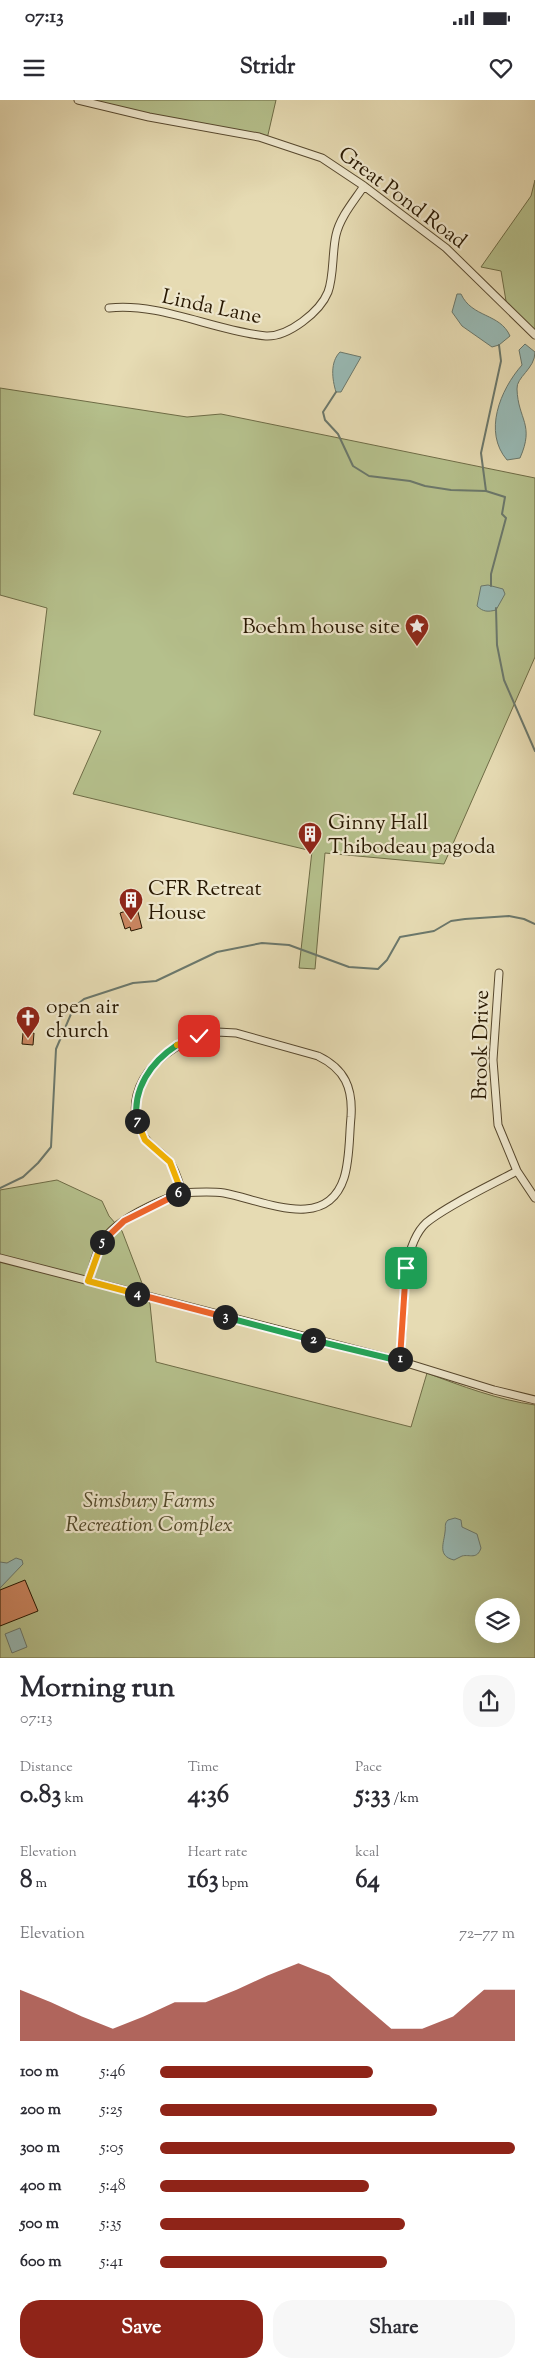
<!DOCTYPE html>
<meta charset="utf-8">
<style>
:root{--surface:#fff;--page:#f7f7f7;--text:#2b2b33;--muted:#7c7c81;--accent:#8f2418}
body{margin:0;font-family:"Sorts Mill Goudy",serif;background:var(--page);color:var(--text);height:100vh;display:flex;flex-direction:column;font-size:19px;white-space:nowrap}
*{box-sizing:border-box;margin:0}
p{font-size:16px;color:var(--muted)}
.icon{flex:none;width:28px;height:28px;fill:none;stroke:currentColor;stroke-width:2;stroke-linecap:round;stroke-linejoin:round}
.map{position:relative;height:1558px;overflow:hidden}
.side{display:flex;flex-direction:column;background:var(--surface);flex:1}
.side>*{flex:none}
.buttons{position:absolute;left:475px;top:1498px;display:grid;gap:10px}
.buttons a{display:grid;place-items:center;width:45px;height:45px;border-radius:50%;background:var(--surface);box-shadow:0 5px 20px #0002;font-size:25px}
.pin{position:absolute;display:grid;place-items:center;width:42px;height:42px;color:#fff;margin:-21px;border-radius:10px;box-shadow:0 2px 8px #0006}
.km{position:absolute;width:25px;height:25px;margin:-12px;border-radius:50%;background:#222;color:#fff;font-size:14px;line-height:25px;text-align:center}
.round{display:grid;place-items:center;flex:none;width:52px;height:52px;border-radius:20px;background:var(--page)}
.headline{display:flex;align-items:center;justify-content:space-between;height:85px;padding:0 20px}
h1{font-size:28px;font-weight:700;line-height:38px}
.figures{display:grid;grid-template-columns:repeat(3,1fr);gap:8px;height:85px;padding:5px 20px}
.figures div{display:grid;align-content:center}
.figures b{font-size:25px;font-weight:700}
.figures small{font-size:14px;font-weight:400}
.figures p{font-size:14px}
.chart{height:140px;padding:10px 20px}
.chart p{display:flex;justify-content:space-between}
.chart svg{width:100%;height:90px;margin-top:5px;fill:var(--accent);opacity:.7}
.button{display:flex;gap:10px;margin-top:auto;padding:10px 20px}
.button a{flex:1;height:58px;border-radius:20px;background:var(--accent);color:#fff;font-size:20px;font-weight:700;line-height:58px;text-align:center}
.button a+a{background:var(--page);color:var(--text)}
ul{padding:0 20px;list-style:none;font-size:16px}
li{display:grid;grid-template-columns:80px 60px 1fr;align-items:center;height:38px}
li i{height:12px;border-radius:6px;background:var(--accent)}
.status{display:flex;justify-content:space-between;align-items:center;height:35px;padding:0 25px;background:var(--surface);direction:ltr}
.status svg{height:14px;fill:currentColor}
header{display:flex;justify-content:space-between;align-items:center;height:65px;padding:0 20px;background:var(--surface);font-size:22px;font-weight:700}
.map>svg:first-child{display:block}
.green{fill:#b5c08c;stroke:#6e6c46;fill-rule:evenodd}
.water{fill:#98b9b4;stroke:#6b786c}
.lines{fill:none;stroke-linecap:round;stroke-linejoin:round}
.stream{stroke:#6b786c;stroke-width:2}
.building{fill:#cb8661;stroke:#271701}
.minor-casing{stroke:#57482e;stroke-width:9}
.minor{stroke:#efe8ce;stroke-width:7}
.split-1-casing{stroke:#fff;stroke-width:10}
.split-2-casing{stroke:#fff;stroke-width:10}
.split-3-casing{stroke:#fff;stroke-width:10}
.split-4-casing{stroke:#fff;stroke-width:10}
.split-5-casing{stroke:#fff;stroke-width:10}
.split-6-casing{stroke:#fff;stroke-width:10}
.split-7-casing{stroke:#fff;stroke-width:10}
.split-8-casing{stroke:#fff;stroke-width:10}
.split-9-casing{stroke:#fff;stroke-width:10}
.split-1{stroke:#f0652b;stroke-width:6}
.split-2{stroke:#22a559;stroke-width:6}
.split-3{stroke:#22a559;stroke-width:6}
.split-4{stroke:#f0652b;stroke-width:6}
.split-5{stroke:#f5b400;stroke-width:6}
.split-6{stroke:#f0652b;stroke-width:6}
.split-7{stroke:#f5b400;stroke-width:6}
.split-8{stroke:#22a559;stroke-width:6}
.split-9{stroke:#f5b400;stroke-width:6}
.labels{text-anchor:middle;stroke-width:4.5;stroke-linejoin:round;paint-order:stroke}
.street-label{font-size:21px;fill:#271701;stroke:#efe8ce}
.poi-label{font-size:21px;fill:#271701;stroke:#efe8ce;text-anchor:start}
.park-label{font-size:21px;font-style:italic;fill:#524a2b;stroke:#efe8ce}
</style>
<div class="status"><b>07:13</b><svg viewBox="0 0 49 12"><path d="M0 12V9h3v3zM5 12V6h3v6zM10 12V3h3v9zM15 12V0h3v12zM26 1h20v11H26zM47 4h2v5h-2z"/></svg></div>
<header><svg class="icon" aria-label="menu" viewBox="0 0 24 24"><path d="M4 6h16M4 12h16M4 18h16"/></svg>Stridr<svg class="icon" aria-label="heart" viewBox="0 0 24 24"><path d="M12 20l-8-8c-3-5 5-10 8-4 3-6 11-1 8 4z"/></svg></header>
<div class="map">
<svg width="535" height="1558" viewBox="0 0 535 1558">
<rect width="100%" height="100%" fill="#e6dbb3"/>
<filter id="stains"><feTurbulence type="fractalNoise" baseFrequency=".004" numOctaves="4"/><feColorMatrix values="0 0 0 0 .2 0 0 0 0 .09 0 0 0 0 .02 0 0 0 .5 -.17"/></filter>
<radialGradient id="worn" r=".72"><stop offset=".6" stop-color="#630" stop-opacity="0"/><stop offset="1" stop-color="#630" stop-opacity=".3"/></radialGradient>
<path class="green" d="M78,0H276L267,39Z
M535,80V235L507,207L501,171L481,167L531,96Z
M0,288L187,317L221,314L535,378V557L444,764L325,753L315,869L299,868L312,751L73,694L101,631L34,615L47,508L0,495Z
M57,1080L102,1101L109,1116L122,1131L150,1204L156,1262L411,1327L427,1273C461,1286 499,1300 535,1305V1558H0V1090ZM484,1506H511V1534H484Z"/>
<path class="water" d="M457,194H461C472,218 500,213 510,236L499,245L492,247L462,226L452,212Z
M525,244L535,252C535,269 516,277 517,289C518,320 535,324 520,358L507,360C483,332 500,290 522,265L519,250Z
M340,252L361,257L341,292H336C332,279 330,262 340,252Z
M488,485L503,489L505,494L496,510C488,512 483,512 477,506L481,486Z
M455,1418L461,1420L462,1427L477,1434L481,1448C477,1460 470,1454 462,1456C459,1457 457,1459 454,1460C437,1456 444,1443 445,1432C446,1426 444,1424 448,1420Z
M16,1458L22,1460L23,1464L0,1488V1462L7,1463Z
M20,1528L27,1547L12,1553L5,1534Z"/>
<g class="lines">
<path class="stream" d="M336,292L323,312L325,320L338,334L353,366L369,376L410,381L425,386L451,390L486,391L505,397L502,414L506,418L491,474V486
M486,391L481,353L501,261L499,245
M496,508L497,545L504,580L535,651
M0,1088L23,1077L38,1063L51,1047L56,949L74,907L84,899L133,883L156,881L217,852L262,843L289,845L349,867L378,869L387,860L400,837L434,831L451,821L465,819L509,816L524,819L535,824"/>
</g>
<path class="building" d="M134,802H138L139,808H137L142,828L131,831L130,827L125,829L120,813L126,811L125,804Z
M23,933H34L33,945L22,944Z
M25,1480L38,1511L0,1526V1490Z"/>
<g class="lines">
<defs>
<path id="minor" d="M78,0L149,17L259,37L322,58L364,86L446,148L535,235
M109,208C159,202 215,231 266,236C288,237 320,212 328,192C334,176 332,152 336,135C340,117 354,101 364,86
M499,873L493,960L498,1025L517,1071L535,1098
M217,932L236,933L318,956C345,969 353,988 351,1017C349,1037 350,1059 344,1078C326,1133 263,1100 224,1093C210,1091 196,1092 182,1093C179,1083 176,1070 169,1061C159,1050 147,1045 140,1030C119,981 173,938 217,932Z
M0,1158L400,1261L494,1290L535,1300
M88,1181C93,1168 95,1153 103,1141C115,1120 160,1100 182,1093
M400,1261L406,1168C409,1153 414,1134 426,1123C448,1105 491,1085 517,1071"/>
</defs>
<use href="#minor" class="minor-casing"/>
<use href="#minor" class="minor"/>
</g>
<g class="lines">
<defs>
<path id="split-1" d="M400,1259L406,1168"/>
<path id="split-2" d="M313,1240L400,1261V1259"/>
<path id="split-3" d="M225,1217L313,1240"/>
<path id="split-4" d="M137,1194L225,1217"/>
<path id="split-5" d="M102,1142L88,1181L137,1194"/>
<path id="split-6" d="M102,1142L124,1121L178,1094"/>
<path id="split-7" d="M137,1021L145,1040L170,1062L182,1093L178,1094"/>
<path id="split-8" d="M137,1021C132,989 151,962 177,945"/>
<path id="split-9" d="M177,945L199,936"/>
</defs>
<use href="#split-1" class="split-1-casing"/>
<use href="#split-2" class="split-2-casing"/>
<use href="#split-3" class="split-3-casing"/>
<use href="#split-4" class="split-4-casing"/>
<use href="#split-5" class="split-5-casing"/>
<use href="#split-6" class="split-6-casing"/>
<use href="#split-7" class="split-7-casing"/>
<use href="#split-8" class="split-8-casing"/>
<use href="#split-9" class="split-9-casing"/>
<use href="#split-1" class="split-1"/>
<use href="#split-2" class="split-2"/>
<use href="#split-3" class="split-3"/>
<use href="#split-4" class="split-4"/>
<use href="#split-5" class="split-5"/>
<use href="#split-6" class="split-6"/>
<use href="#split-7" class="split-7"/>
<use href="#split-8" class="split-8"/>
<use href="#split-9" class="split-9"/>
</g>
<defs>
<symbol id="sight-pin" viewBox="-11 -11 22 30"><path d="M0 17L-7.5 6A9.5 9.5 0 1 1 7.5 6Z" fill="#8f2418" stroke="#efe8ce"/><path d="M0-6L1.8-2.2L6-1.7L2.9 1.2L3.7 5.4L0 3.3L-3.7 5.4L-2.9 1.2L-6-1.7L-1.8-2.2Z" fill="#fff"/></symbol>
<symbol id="building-pin" viewBox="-11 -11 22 30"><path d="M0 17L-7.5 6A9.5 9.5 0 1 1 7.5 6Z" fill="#8f2418" stroke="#efe8ce"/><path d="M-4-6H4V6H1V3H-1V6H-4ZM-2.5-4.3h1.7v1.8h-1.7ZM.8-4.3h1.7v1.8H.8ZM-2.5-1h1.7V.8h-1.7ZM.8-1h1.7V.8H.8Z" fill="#fff"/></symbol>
<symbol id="church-pin" viewBox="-11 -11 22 30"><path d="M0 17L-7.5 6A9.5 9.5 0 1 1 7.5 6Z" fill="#8f2418" stroke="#efe8ce"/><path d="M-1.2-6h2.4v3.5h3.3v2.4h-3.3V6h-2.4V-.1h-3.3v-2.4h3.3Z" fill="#fff"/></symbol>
</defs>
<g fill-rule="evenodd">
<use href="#sight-pin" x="403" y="512" width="28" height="38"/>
<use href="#building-pin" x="296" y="720" width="28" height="38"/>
<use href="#building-pin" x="117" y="786" width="28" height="38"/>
<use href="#church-pin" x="14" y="904" width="28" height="38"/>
</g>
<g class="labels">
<g class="street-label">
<text transform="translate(403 97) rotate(37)" y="7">Great Pond Road</text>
<text transform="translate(212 206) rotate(12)" y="7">Linda Lane</text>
<text transform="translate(480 945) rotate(-89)" y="7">Brook Drive</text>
</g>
<g class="poi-label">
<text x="400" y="533" text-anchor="end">Boehm house site</text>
<text x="328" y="729">Ginny Hall<tspan x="328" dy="24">Thibodeau pagoda</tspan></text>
<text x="148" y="795">CFR Retreat<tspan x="148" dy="24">House</tspan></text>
<text x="46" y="913">open air<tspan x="46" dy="24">church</tspan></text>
</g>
<g class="park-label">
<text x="149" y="1407">Simsbury Farms<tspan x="149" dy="24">Recreation Complex</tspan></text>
</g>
</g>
<rect width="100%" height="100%" filter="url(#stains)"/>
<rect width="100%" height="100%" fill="url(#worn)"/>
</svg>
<div class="buttons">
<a><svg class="icon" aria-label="layers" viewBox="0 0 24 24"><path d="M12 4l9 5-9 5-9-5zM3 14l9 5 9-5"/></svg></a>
</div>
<div class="pin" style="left:406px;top:1168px;background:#1e9e55"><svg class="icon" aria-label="arrive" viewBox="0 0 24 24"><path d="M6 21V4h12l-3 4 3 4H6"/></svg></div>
<div class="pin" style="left:199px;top:936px;background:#d93025"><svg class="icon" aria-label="check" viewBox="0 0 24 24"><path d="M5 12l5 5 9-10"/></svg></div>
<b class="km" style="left:400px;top:1259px">1</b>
<b class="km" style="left:313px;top:1240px">2</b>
<b class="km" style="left:225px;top:1217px">3</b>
<b class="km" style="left:137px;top:1194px">4</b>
<b class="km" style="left:102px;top:1142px">5</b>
<b class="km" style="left:178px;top:1094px">6</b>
<b class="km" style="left:137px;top:1021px">7</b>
</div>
<section class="side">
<div class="headline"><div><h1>Morning run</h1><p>07:13</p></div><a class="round"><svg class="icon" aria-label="share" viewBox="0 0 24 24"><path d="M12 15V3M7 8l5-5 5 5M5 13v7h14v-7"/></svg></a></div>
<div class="figures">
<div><p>Distance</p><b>0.83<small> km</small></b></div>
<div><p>Time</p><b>4:36</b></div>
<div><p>Pace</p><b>5:33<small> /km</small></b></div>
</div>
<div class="figures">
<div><p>Elevation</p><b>8<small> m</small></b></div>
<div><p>Heart rate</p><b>163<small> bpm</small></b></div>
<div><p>kcal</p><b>64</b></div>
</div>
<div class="chart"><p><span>Elevation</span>72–77 m</p>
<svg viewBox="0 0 160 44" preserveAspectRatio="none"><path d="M0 44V19L10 25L20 32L30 38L40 32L50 25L60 25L70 19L80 12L90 6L100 12L110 25L120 38L130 38L140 32L150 19L160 19V44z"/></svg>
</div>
<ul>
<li><b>100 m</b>5:46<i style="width:60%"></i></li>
<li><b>200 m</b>5:25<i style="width:78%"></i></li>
<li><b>300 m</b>5:05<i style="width:100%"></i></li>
<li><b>400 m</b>5:48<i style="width:59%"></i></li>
<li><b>500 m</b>5:35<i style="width:69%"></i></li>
<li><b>600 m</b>5:41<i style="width:64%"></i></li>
</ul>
<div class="button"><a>Save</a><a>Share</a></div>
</section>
